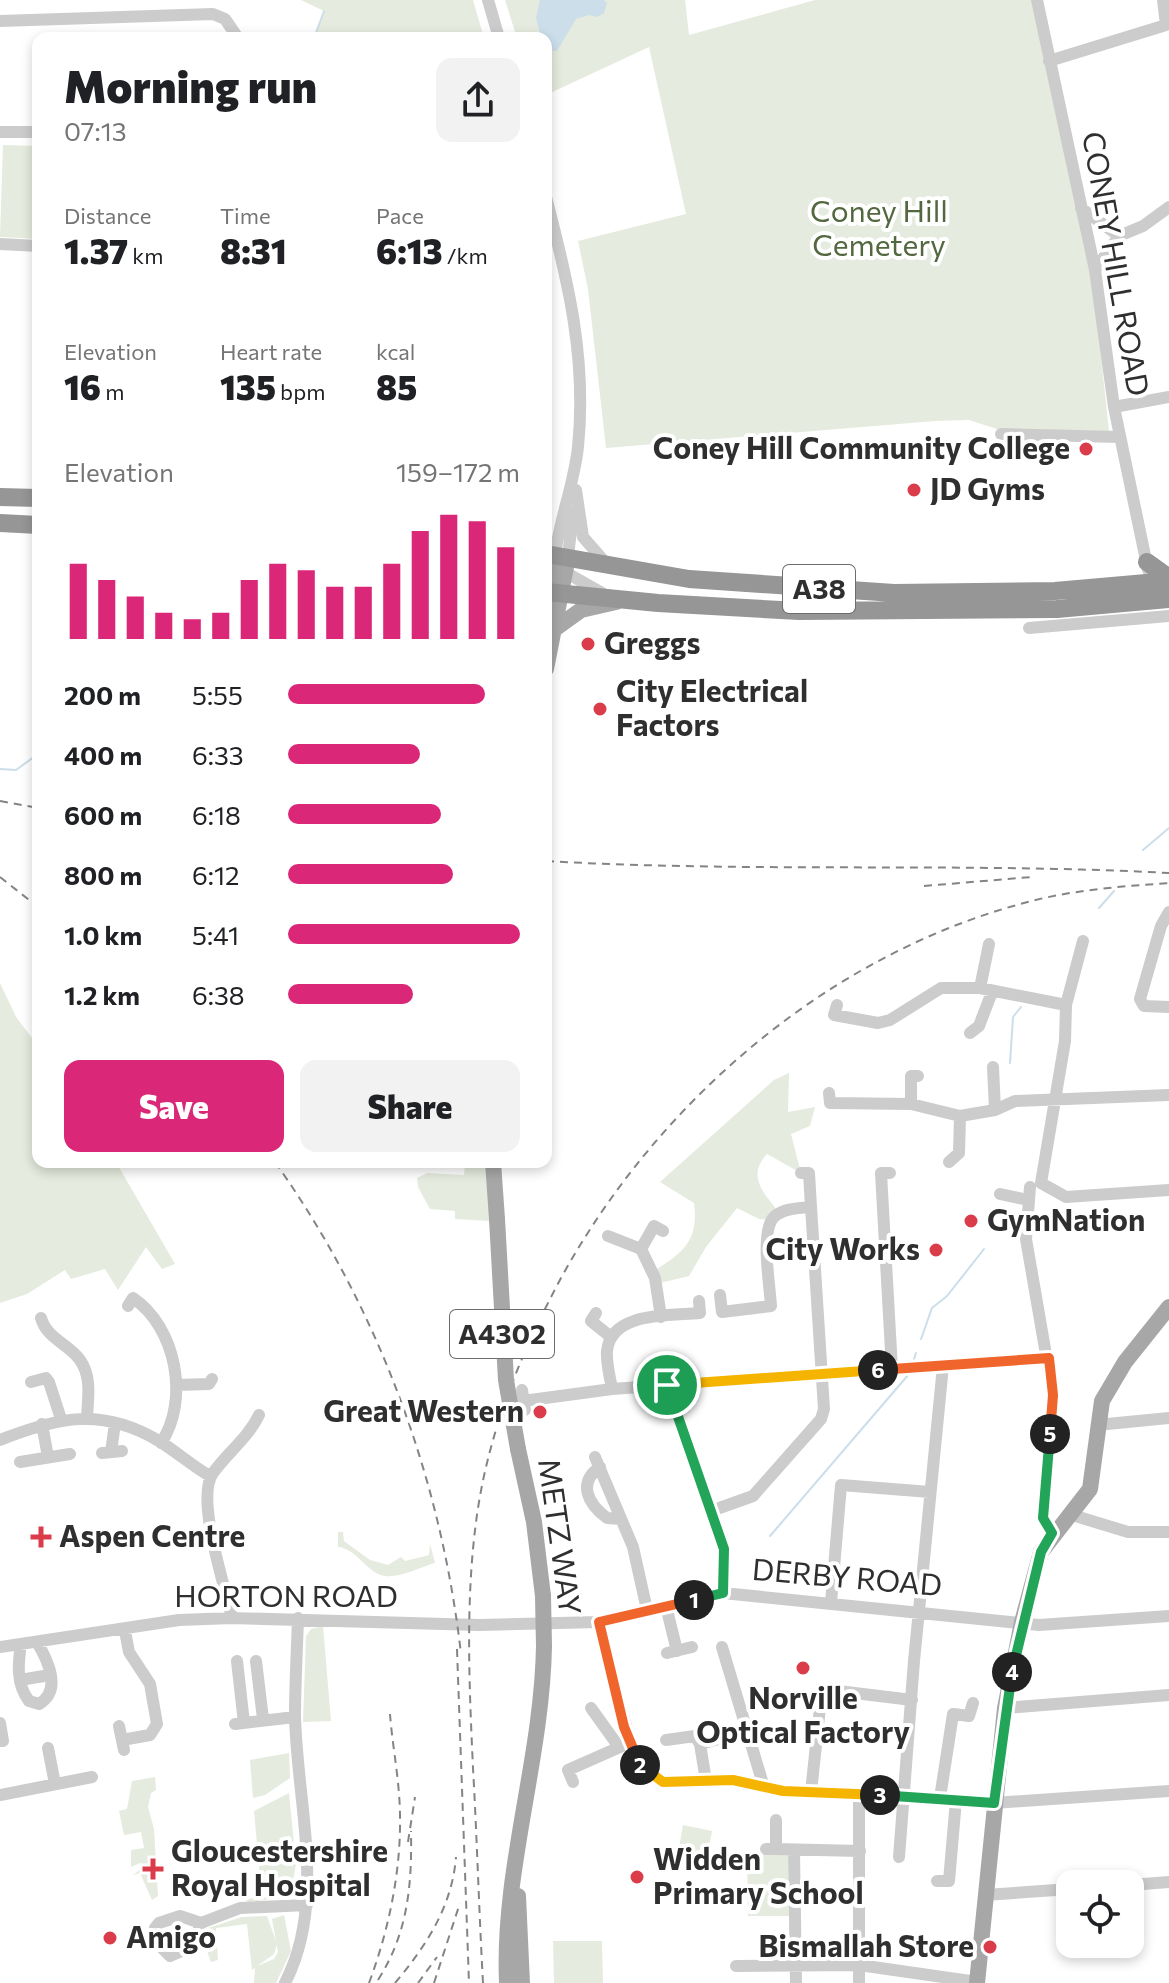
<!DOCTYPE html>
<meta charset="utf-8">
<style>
:root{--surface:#fff;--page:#f2f2f2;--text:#202124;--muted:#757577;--accent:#db2777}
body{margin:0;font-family:Commissioner,sans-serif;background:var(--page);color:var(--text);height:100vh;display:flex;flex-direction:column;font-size:30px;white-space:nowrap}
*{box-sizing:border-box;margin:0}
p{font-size:26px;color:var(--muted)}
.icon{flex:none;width:44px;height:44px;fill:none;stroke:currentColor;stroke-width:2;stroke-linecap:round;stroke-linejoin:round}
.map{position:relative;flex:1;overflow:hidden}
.side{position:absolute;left:32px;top:32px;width:520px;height:1136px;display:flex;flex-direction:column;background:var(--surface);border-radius:16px;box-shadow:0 4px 12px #0003}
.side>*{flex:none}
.controls{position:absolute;left:1056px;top:1870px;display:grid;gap:16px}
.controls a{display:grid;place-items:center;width:88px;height:88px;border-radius:16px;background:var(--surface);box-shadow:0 4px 12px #0003;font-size:40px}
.pin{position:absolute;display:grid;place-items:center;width:68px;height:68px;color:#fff;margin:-34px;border:4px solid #fff;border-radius:50%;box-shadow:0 2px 8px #0007}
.km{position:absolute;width:40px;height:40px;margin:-20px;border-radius:50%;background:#222;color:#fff;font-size:22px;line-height:40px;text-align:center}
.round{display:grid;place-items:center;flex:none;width:84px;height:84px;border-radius:16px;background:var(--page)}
.headline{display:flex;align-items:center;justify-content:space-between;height:136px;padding:0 32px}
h1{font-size:44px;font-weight:800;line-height:60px}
.stats{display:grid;grid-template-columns:repeat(3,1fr);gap:12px;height:136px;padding:8px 32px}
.stats div{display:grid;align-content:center}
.stats b{font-size:34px;font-weight:800}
.stats small{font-size:22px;font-weight:400}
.stats p{font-size:22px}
.chart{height:224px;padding:16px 32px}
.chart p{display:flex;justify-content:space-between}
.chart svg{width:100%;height:144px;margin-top:8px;stroke:var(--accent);stroke-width:6}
.action{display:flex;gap:16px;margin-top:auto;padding:16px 32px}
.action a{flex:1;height:92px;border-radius:16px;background:var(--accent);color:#fff;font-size:32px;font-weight:800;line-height:92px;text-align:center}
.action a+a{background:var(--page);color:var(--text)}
ul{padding:0 32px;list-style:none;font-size:26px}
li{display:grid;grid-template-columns:128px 96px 1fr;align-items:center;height:60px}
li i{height:20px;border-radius:10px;background:var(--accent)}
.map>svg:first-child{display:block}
.green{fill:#e5ebde}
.water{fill:#cbdeea}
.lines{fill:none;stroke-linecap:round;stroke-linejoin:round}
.stream{stroke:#cbdeea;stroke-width:2}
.minor{stroke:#ccc;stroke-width:12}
.major{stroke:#a7a7a7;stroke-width:16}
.highway{stroke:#969696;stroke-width:18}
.rail{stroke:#848484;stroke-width:2;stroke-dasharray:8 6;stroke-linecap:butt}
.major-bridge{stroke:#a7a7a7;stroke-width:16}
.split-1-casing{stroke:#fff;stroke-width:16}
.split-2-casing{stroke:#fff;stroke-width:16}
.split-3-casing{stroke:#fff;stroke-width:16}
.split-4-casing{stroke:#fff;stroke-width:16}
.split-5-casing{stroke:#fff;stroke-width:16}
.split-6-casing{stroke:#fff;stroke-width:16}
.split-7-casing{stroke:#fff;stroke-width:16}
.split-1{stroke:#22a559;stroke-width:10}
.split-2{stroke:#f0652b;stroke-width:10}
.split-3{stroke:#f5b400;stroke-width:10}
.split-4{stroke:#22a559;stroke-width:10}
.split-5{stroke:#22a559;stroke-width:10}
.split-6{stroke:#f0652b;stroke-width:10}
.split-7{stroke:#f5b400;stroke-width:10}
.poi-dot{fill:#da3c4a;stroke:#fff;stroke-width:3}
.labels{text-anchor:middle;stroke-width:8;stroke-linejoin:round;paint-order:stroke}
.shield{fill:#fff;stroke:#6d6d6d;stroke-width:2}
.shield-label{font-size:28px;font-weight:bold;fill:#2f2f2f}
.park-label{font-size:30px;fill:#53683f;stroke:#fff}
.street-label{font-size:30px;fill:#2f2f2f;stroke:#fff}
.poi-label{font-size:30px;font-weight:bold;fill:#2f2f2f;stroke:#fff;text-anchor:start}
</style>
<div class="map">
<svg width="1169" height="1983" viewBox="0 0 1169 1983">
<rect width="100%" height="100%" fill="#fff"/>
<path class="green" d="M301,0H473L484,38H314L324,11Z
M505,0H685L689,35L815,0H1033L1093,282L1109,431L997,429L969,420L935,421L606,448L588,289L578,241L686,214L649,47L546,95V38H517Z
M3,145L38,146V239L0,237Z
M0,983L16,1017L38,1046V1162H116L175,1264L162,1269L146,1247L118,1290L105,1269L71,1279L65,1270L27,1294L0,1303Z
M789,1073L788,1112L815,1107L810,1126L791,1134L801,1173L767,1154C746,1177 764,1193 780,1214L772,1220L759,1219L737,1208L706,1247L689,1276L656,1284L652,1272C683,1253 699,1241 694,1203L660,1182L774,1080Z
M465,1162H487L490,1221L455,1219V1211L430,1209L418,1187L417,1178L427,1173L464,1175Z
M338,1532H343L344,1541L370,1560L388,1565L401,1557L405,1561L429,1555L430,1544L435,1563C421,1567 400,1578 385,1576C366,1573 358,1549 338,1547Z
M323,1626L331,1721L303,1722L306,1636L311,1629Z
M289,1753L290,1778L265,1795L253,1798L250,1760Z
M155,1777L156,1790L151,1793L148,1807L154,1829L158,1896L152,1900L140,1873L133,1875L142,1868L140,1863L131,1867V1850L144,1848L141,1832L124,1835L119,1811L127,1809L132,1781Z
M289,1793L296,1864L290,1897L248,1902L245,1899L272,1896L271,1877L260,1878L254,1811Z
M683,1825L712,1831L704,1874L675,1869Z
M747,1855H788L789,1916H748Z
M284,1915L291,1951L276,1983H254L255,1967L274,1959L278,1952L272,1919Z
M267,1916L277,1944L274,1954L252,1970L247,1924L216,1928L218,1960L211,1962L202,1937L205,1929L242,1917Z
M553,1941H602L603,1983H554Z"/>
<path class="water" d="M540,0H604L607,3L604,13L597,17L589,15L576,19L557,51L546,50V38H541L536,18Z"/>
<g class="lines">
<path class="stream" d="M314,38L324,11
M0,769L16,770L38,754
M1143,850L1169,828
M1099,908L1114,891
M1010,1063L1013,1017L1021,1007
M921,1339L932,1308L947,1296L984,1249
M913,1362L916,1353
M770,1536L909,1374"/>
<path class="minor" d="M488,0L499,38
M1037,0L1095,270L1114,407L1148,570
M0,21L213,14L225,19L238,38
M1049,61L1166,25L1163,0
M0,132H38
M546,197C568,281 587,359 578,447C574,484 560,518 555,555L565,572L602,593
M1081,208L1119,236
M0,244L38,246
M1095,270L1119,236L1143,226L1169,207
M1114,407L1169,397
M1001,434L1120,437
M576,490L583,537L604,561
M568,557L573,512
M1029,628L1169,616
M1169,912L1161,926L1140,999L1144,1006L1169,1007
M1083,941L1066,1005L1065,1041L1041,1183L1066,1197L1169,1190
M980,988L989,944
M837,1005L834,1015L878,1023L890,1020L941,988H980L1066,1005
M970,1033L979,1026L992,992
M993,1067L995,1110
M829,1093L830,1103L911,1104L960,1116L995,1110L1015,1101L1169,1095
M911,1104V1076H918
M949,1162L959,1153L960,1116
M890,1173H881L892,1369
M1030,1187L1026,1239L1053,1395L1043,1518L1052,1533
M1000,1194L1028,1200
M608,1236L641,1249L655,1278L661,1317
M641,1249L654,1226L663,1231
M720,1295L722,1312L771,1306C770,1286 760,1231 774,1217C783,1208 800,1208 811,1207L809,1173H801
M128,1306L133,1298C176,1327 190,1400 161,1443
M596,1313L591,1321L611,1337
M41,1318C47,1339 69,1344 80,1360C92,1377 88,1398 87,1417
M31,1382L46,1378L49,1382L61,1419
M176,1385L209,1384L212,1379
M667,1385L724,1549L723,1593
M612,1389C610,1377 606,1363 607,1351C611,1311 671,1316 700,1313L699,1301
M522,1390L525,1410
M523,1401L612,1389L1049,1358
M42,1424L48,1457
M1097,1425L1169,1418
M0,1440C58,1417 102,1407 159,1441C177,1452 192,1466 210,1476
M111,1452L115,1423
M102,1453L122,1451
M595,1457L633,1547L647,1610
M20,1462L70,1454
M600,1467C577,1483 588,1504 607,1518L621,1519
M711,1511L753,1496L821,1419L824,1409L811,1207
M1072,1515L1128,1532H1169
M831,1603L841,1485L930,1492
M666,1606L677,1651
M232,1618C225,1586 195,1498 213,1473C227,1453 248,1438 259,1415
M599,1622L635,1761L658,1781L733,1780L783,1791L994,1803L1169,1791
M21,1644C18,1664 16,1684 29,1701L39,1704C63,1690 47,1659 37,1642
M0,1647L179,1620L232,1618L479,1625L599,1622L723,1593L1039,1625L1169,1616
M722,1647L763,1784
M667,1653L692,1647
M237,1661L244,1723
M256,1661L263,1719
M20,1680L50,1675
M591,1708L619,1747
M1005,1708L1169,1695
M0,1723L3,1741H0
M235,1724L295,1717
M119,1726L124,1750
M122,1740L150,1735L157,1724L150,1684L129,1652L125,1631
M666,1740L695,1736L700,1744L738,1734
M700,1744L706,1781
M48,1748L55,1784
M573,1782L568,1770L629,1743
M811,1792L822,1689L912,1700
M859,1794V1983
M0,1795L92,1777
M940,1798L953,1714L969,1716L973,1703
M766,1849H776V1820
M776,1849L860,1851
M794,1851L796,1983
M899,1857L914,1661L943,1366
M937,1881H949L956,1800
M1130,1885L1169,1882
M985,1895L1070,1889
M180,1916L201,1923L193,1946L170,1956L160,1946L155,1928L159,1923Z
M201,1923L240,1908L307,1905
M736,1966L859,1965L977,1982
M285,1983C327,1902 297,1804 295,1716C295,1684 297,1651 298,1618"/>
<path class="major" d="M546,615L555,555
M556,628L581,610L616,602
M546,669L568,557
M493,1162L497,1219
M518,1449L534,1522L543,1596
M518,1896L522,1983
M507,1983C502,1870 542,1760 544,1646
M977,1983L1005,1708L1022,1622L1041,1552L1090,1489L1102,1401L1125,1362L1169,1307"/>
<path class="highway" d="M0,497L38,498
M0,523L38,525
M546,554L689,579L894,593L1055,591L1169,581
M1147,562L1169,578
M546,592L658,603L799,611L1057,609L1169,599"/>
<path class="rail" d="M0,801L38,808
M546,861C753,873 961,862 1169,873
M0,877L38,907
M924,886L1032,877
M275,1162C378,1307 441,1478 461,1654
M457,1649L469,1983
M408,1842L415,1797
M378,1980C408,1933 412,1885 411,1831
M369,1983C391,1924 404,1858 399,1794C397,1767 392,1741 390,1714
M395,1983C426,1946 452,1907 456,1857
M418,1983L437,1957
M434,1983L460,1903
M483,1983C479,1911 477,1839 473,1768C469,1682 465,1593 478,1508C491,1425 522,1351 561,1278C661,1096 838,946 1044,898C1085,889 1127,886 1169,883"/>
<path class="major-bridge" d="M497,1219L506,1380L518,1449
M543,1596L544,1646"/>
</g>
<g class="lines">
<defs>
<path id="split-1" d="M667,1385L724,1549L723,1593L694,1600"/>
<path id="split-2" d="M640,1765L624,1727L599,1622L694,1600"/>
<path id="split-3" d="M640,1765L663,1782L733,1780L783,1791L880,1795"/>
<path id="split-4" d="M880,1795L994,1803L1012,1672"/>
<path id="split-5" d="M1012,1672L1041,1552L1052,1533L1043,1518L1050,1434"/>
<path id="split-6" d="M878,1370L1049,1358L1053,1395L1050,1434"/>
<path id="split-7" d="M667,1385L878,1370"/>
</defs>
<use href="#split-1" class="split-1-casing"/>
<use href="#split-2" class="split-2-casing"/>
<use href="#split-3" class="split-3-casing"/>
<use href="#split-4" class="split-4-casing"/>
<use href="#split-5" class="split-5-casing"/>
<use href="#split-6" class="split-6-casing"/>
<use href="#split-7" class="split-7-casing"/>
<use href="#split-1" class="split-1"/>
<use href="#split-2" class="split-2"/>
<use href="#split-3" class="split-3"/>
<use href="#split-4" class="split-4"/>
<use href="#split-5" class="split-5"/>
<use href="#split-6" class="split-6"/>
<use href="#split-7" class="split-7"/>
</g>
<g class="poi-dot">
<circle cx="1086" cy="449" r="8"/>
<circle cx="914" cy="490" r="8"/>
<circle cx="588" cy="644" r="8"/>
<circle cx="600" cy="709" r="8"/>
<circle cx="971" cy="1221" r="8"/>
<circle cx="936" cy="1250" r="8"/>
<circle cx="540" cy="1412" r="8"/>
<path d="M37 1525h8v8h8v8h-8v8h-8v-8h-8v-8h8z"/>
<circle cx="803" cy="1668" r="8"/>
<path d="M149 1857h8v8h8v8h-8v8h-8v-8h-8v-8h8z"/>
<circle cx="637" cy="1877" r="8"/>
<circle cx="110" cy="1938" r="8"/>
<circle cx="990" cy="1947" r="8"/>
</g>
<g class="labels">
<g class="shield">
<rect x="783" y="565" width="72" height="48" rx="6"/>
<rect x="450" y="1310" width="104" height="48" rx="6"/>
</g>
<g class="shield-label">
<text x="819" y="599">A38</text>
<text x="502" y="1344">A4302</text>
</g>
<g class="park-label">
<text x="879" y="222">Coney Hill<tspan x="879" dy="34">Cemetery</tspan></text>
</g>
<g class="street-label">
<text transform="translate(1115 264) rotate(80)" y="10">CONEY HILL ROAD</text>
<text transform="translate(559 1537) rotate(82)" y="10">METZ WAY</text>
<text transform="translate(847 1578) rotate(5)" y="10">DERBY ROAD</text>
<text x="286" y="1607">HORTON ROAD</text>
</g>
<g class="poi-label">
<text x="1070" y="459" text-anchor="end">Coney Hill Community College</text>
<text x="930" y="500">JD Gyms</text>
<text x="604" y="654">Greggs</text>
<text x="616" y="702">City Electrical<tspan x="616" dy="34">Factors</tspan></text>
<text x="987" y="1231">GymNation</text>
<text x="920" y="1260" text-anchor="end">City Works</text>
<text x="524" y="1422" text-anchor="end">Great Western</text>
<text x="59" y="1547">Aspen Centre</text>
<text x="803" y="1709" text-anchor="middle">Norville<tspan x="803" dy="34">Optical Factory</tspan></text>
<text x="171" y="1862">Gloucestershire<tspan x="171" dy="34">Royal Hospital</tspan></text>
<text x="653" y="1870">Widden<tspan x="653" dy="34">Primary School</tspan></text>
<text x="126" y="1948">Amigo</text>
<text x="974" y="1957" text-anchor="end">Bismallah Store</text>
</g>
</g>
</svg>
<div class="controls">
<a><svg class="icon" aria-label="locate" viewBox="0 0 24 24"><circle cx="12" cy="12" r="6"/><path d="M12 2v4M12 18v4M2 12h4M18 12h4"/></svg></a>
</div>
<div class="pin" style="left:667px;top:1385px;background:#1e9e55"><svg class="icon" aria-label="arrive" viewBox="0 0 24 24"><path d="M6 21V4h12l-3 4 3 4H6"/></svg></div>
<b class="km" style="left:694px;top:1600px">1</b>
<b class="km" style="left:640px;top:1765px">2</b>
<b class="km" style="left:880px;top:1795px">3</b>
<b class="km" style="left:1012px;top:1672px">4</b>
<b class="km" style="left:1050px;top:1434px">5</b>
<b class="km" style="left:878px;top:1370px">6</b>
<section class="side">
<div class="headline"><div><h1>Morning run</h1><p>07:13</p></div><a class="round"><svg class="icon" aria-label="share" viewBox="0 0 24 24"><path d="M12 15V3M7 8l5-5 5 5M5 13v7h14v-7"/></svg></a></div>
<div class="stats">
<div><p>Distance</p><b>1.37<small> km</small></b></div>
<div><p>Time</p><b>8:31</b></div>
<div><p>Pace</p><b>6:13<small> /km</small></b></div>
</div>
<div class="stats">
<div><p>Elevation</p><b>16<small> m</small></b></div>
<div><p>Heart rate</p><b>135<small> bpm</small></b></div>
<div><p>kcal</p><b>85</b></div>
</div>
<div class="chart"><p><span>Elevation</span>159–172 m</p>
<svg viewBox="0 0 160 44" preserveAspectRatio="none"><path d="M5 44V21M15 44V26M25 44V31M35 44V36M45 44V38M55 44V36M65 44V26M75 44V21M85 44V23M95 44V28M105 44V28M115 44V21M125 44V11M135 44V6M145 44V8M155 44V16"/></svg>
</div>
<ul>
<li><b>200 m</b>5:55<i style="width:85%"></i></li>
<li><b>400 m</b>6:33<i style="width:57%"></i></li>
<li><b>600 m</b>6:18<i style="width:66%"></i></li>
<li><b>800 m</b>6:12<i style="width:71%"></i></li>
<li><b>1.0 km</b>5:41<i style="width:100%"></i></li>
<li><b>1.2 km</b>6:38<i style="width:54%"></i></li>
</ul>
<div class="action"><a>Save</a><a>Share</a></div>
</section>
</div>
